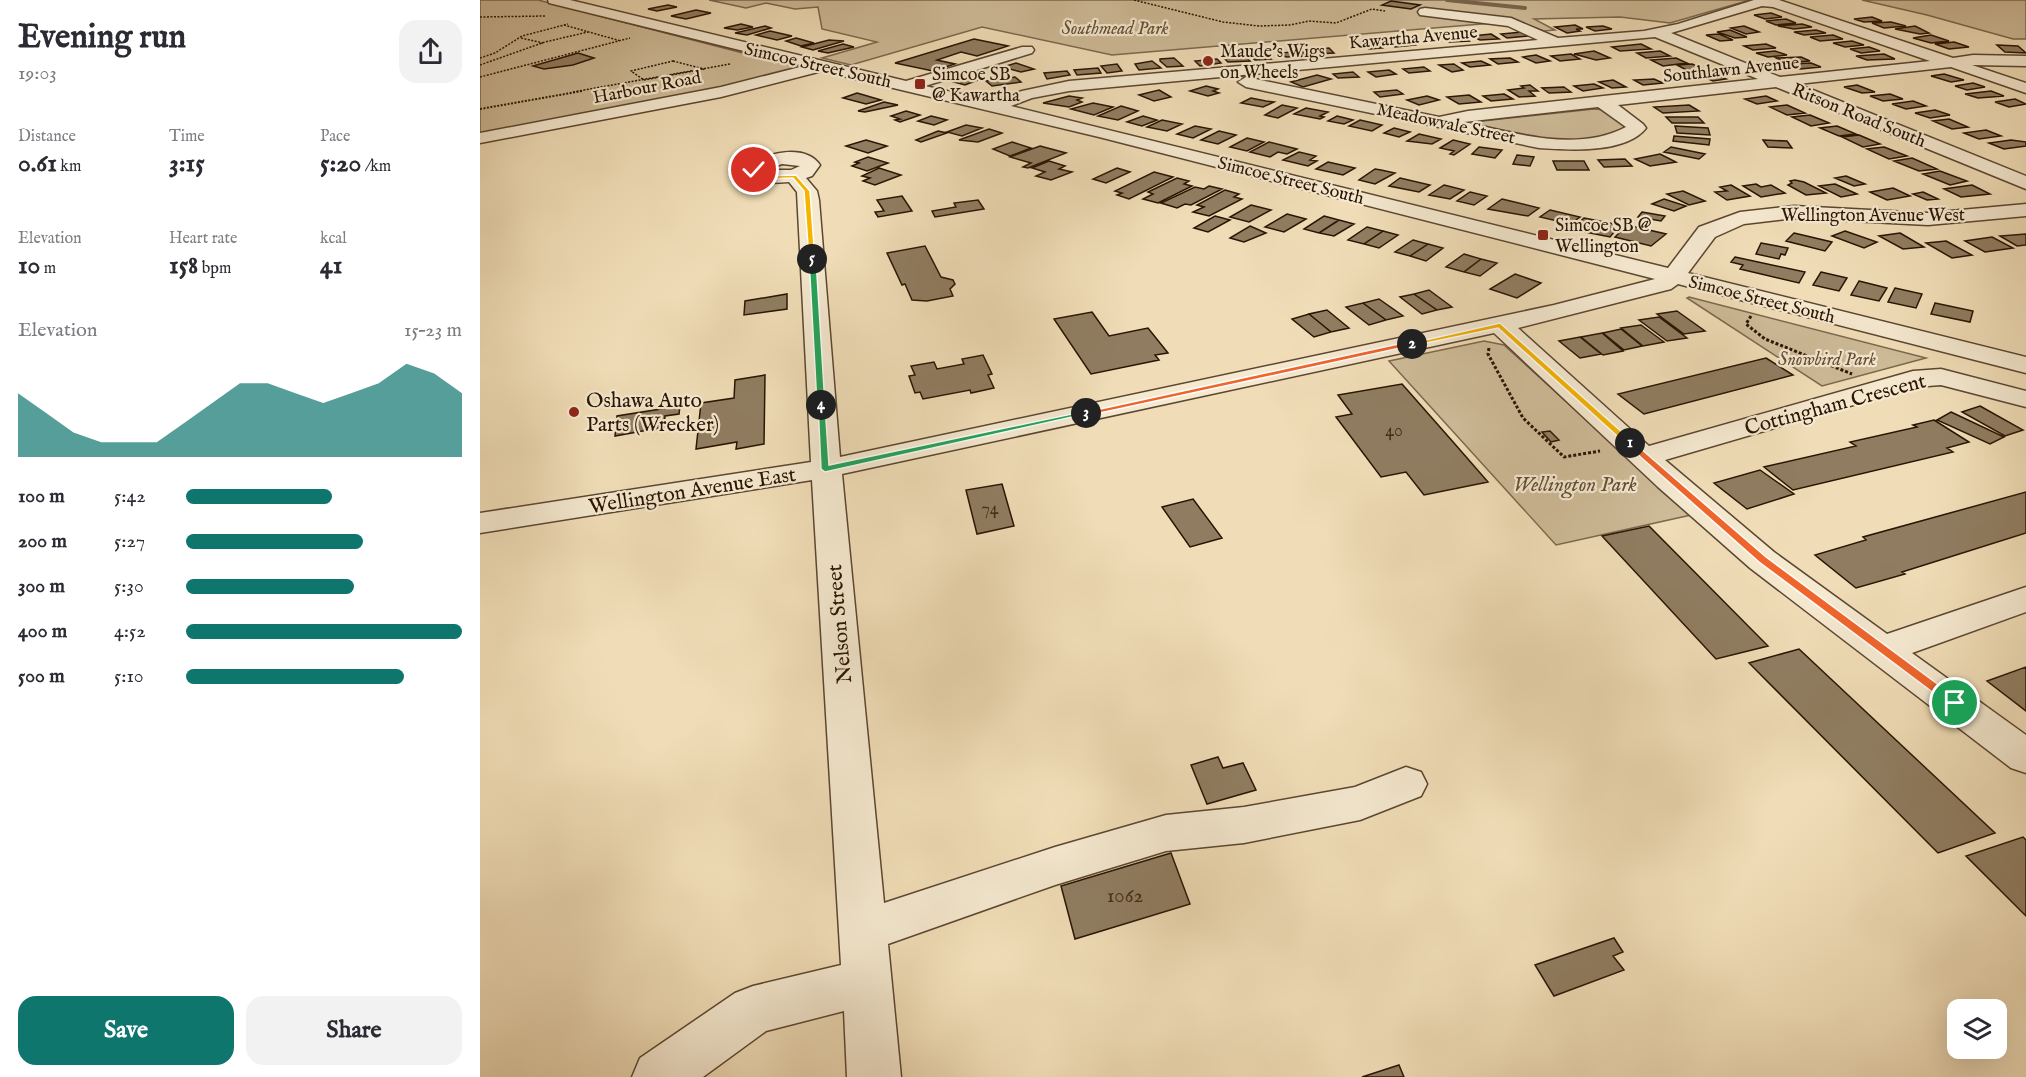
<!DOCTYPE html>
<meta charset="utf-8">
<style>
:root{--surface:#fff;--page:#f2f2f3;--text:#2b2b33;--muted:#7c7c81;--accent:#0f766e}
body{margin:0;font-family:"IM FELL English",serif;background:var(--page);color:var(--text);height:100vh;display:flex;flex-direction:column;font-size:22px;white-space:nowrap}
*{box-sizing:border-box;margin:0}
p{font-size:20px;color:var(--muted)}
.icon{flex:none;width:33px;height:33px;fill:none;stroke:currentColor;stroke-width:2;stroke-linecap:round;stroke-linejoin:round}
.map{position:relative;flex:1;overflow:hidden}
.sheet{display:flex;flex-direction:column;background:var(--surface);width:480px}
.sheet>*{flex:none}
.controls{position:absolute;left:1467px;top:999px;display:grid;gap:12px}
.controls a{display:grid;place-items:center;width:60px;height:60px;border-radius:12px;background:var(--surface);box-shadow:0 6px 24px #0002;font-size:30px}
.pin{position:absolute;display:grid;place-items:center;width:51px;height:51px;color:#fff;margin:-26px;border:3px solid #fff;border-radius:50%;box-shadow:0 2px 6px #0007}
.km{position:absolute;width:30px;height:30px;margin:-15px;border-radius:50%;background:#222;color:#fff;font-size:16px;line-height:30px;text-align:center}
.round{display:grid;place-items:center;flex:none;width:63px;height:63px;border-radius:18px;background:var(--page)}
.head{display:flex;align-items:center;justify-content:space-between;height:102px;padding:0 18px}
h1{font-size:33px;font-weight:700;line-height:45px}
.metrics{display:grid;grid-template-columns:repeat(3,1fr);gap:9px;height:102px;padding:6px 18px}
.metrics div{display:grid;align-content:center}
.metrics b{font-size:26px;font-weight:700}
.metrics small{font-size:16px;font-weight:400}
.metrics p{font-size:16px}
.chart{height:168px;padding:12px 18px}
.chart p{display:flex;justify-content:space-between}
.chart svg{width:100%;height:108px;margin-top:6px;fill:var(--accent);opacity:.7}
.action{display:flex;gap:12px;margin-top:auto;padding:12px 18px}
.action a{flex:1;height:69px;border-radius:18px;background:var(--accent);color:#fff;font-size:24px;font-weight:700;line-height:69px;text-align:center}
.action a+a{background:var(--page);color:var(--text)}
ul{padding:0 18px;list-style:none;font-size:20px}
li{display:grid;grid-template-columns:96px 72px 1fr;align-items:center;height:45px}
li i{height:15px;border-radius:8px;background:var(--accent)}
main{display:flex;flex:1;min-height:0}
.map>svg:first-child{display:block}
.green{fill:#cebb98;stroke:#7c684e;stroke-width:1.5}
.lines{fill:none;stroke-linecap:round;stroke-linejoin:round}
.stream{stroke:#78644a;stroke-width:4}
.building{fill:#907d61;stroke:#291403;stroke-width:1.5}
.minor-casing{stroke:#5b4630;stroke-width:3}
.path-far2{stroke:#291403;stroke-width:1.5;stroke-dasharray:2 1.5;stroke-linecap:butt}
.path-far1{stroke:#291403;stroke-width:2;stroke-dasharray:2 1.5;stroke-linecap:butt}
.path{stroke:#291403;stroke-width:3;stroke-dasharray:3 2;stroke-linecap:butt}
.minor{fill:#f5e9d0;fill-rule:evenodd}
.split-1{fill:#f0652b;stroke:#fff;stroke-width:1.5}
.split-2{fill:#f5b400;stroke:#fff;stroke-width:1.5}
.split-3{fill:#f0652b;stroke:#fff;stroke-width:1.5}
.split-4{fill:#22a559;stroke:#fff;stroke-width:1.5}
.split-5{fill:#22a559;stroke:#fff;stroke-width:1.5}
.split-6{fill:#f5b400;stroke:#fff;stroke-width:1.5}
.poi-dot{fill:#8f2418;stroke:#f5e9d0;stroke-width:2}
.labels{text-anchor:middle;stroke-width:4.5;stroke-linejoin:round;paint-order:stroke}
.far-park-label{font-size:18px;font-style:italic;fill:#634e37;stroke:#f5e9d0}
.far-street-label{font-size:18px;fill:#291403;stroke:#f5e9d0}
.far-poi-label{font-size:18px;fill:#291403;stroke:#f5e9d0;text-anchor:start}
.number-label{font-size:18px;fill:#432e1a}
.poi-label{font-size:21px;fill:#291403;stroke:#f5e9d0;text-anchor:start}
.street-label{font-size:21px;fill:#291403;stroke:#f5e9d0}
.park-label{font-size:21px;font-style:italic;fill:#634e37;stroke:#f5e9d0}
.near-number-label{font-size:21px;fill:#432e1a}
</style>
<main>
<section class="sheet">
<div class="head"><div><h1>Evening run</h1><p>19:03</p></div><a class="round"><svg class="icon" aria-label="share" viewBox="0 0 24 24"><path d="M12 15V3M7 8l5-5 5 5M5 13v7h14v-7"/></svg></a></div>
<div class="metrics">
<div><p>Distance</p><b>0.61<small> km</small></b></div>
<div><p>Time</p><b>3:15</b></div>
<div><p>Pace</p><b>5:20<small> /km</small></b></div>
</div>
<div class="metrics">
<div><p>Elevation</p><b>10<small> m</small></b></div>
<div><p>Heart rate</p><b>158<small> bpm</small></b></div>
<div><p>kcal</p><b>41</b></div>
</div>
<div class="chart"><p><span>Elevation</span>15–23 m</p>
<svg viewBox="0 0 160 44" preserveAspectRatio="none"><path d="M0 44V18L10 26L20 34L30 38L40 38L50 38L60 30L70 22L80 14L90 14L100 18L110 22L120 18L130 14L140 6L150 10L160 18V44z"/></svg>
</div>
<ul>
<li><b>100 m</b>5:42<i style="width:53%"></i></li>
<li><b>200 m</b>5:27<i style="width:64%"></i></li>
<li><b>300 m</b>5:30<i style="width:61%"></i></li>
<li><b>400 m</b>4:52<i style="width:100%"></i></li>
<li><b>500 m</b>5:10<i style="width:79%"></i></li>
</ul>
<div class="action"><a>Save</a><a>Share</a></div>
</section>
<div class="map">
<svg width="1546" height="1077" viewBox="0 0 1546 1077">
<rect width="100%" height="100%" fill="#f0ddb7"/>
<filter id="stains"><feTurbulence type="fractalNoise" baseFrequency=".00333" numOctaves="4"/><feColorMatrix values="0 0 0 0 .2 0 0 0 0 .09 0 0 0 0 .02 0 0 0 .5 -.17"/></filter>
<radialGradient id="worn" r=".72"><stop offset=".6" stop-color="#630" stop-opacity="0"/><stop offset="1" stop-color="#630" stop-opacity=".3"/></radialGradient>
<path class="green" d="M0,0H58L321,68L261,84L0,134Z
M229,0H1270L1190,23L1140,17L1054,19L1075,30L1064,31L1037,21L632,55L502,27L371,65L342,58L397,42L342,29L338,7L315,9L286,3L266,8Z
M1382,0H1546V39H1533L1447,15Z
M1114,109L1127,110L1146,123L1144,131C1096,148 1048,137 1001,126L999,123L1002,121Z
M1209,297L1446,358L1342,386L1207,298Z
M1004,341L1024,345L1211,515L1076,545L909,361Z"/>
<g class="lines">
<path class="stream" d="M967,0L1045,8"/>
</g>
<path class="building" d="M911,1L940,5L931,9L902,5Z
M188,5L197,7L177,11L168,9Z
M216,10L231,13L206,19L191,16Z
M1291,13L1302,17L1285,19L1274,15Z
M1392,17L1402,21L1384,22L1374,19Z
M1306,19L1316,23L1296,25L1286,21Z
M1411,22L1426,26L1404,28L1392,23Z
M261,24L273,27L257,30L244,28Z
M1322,24L1332,27L1314,29L1298,26Z
M1095,25L1103,29H1096L1100,31L1087,33L1075,27Z
M285,26L291,28L267,35L255,33Z
M1123,26L1132,29L1115,31L1106,27Z
M1264,26L1279,32L1266,34L1251,28Z
M1435,26L1449,33L1440,34L1415,29Z
M1250,30L1267,37L1255,38L1237,32Z
M1336,30L1346,33L1324,35L1314,32Z
M290,31L312,36L297,40L276,35Z
M1042,32L1048,36L1027,38L1021,34Z
M1011,34L1019,39L1000,40L992,36Z
M1239,34L1253,40L1240,41L1226,35Z
M1353,35L1363,39L1340,41L1330,37Z
M1451,35L1469,41L1451,43L1433,38Z
M984,37L989,41L969,42L964,38Z
M316,38L334,43L321,46L306,41Z
M494,39L528,46L497,56L481,52L457,60L475,64L453,71L415,63Z
M349,40L364,41L333,50L322,47Z
M929,41L935,45L915,47L910,43Z
M1372,41L1384,45L1365,47L1353,43Z
M893,42L902,48L889,49L881,43Z
M1474,42L1489,47L1469,49L1455,44Z
M363,44L374,47L348,53L338,51Z
M1161,44L1171,49L1140,51L1132,47Z
M1286,44L1296,48L1273,50L1264,46Z
M1517,45L1538,46L1546,53L1525,52Z
M1389,47L1400,51L1381,53L1370,49Z
M849,48L854,53L834,54L828,50Z
M822,51L827,56L806,57L801,53Z
M1114,51L1130,58L1116,60L1094,54Z
M1180,51L1190,56L1166,58L1157,53Z
M1295,51L1307,55L1288,57L1276,53Z
M98,53L114,58L93,65L64,69L53,66Z
M784,53L791,59L775,60L768,54Z
M1091,54L1100,59L1080,61L1071,56Z
M1404,54L1415,59L1387,60L1376,56Z
M1056,55L1070,61L1056,63L1043,57Z
M765,56L770,61L748,62L744,58Z
M1321,57L1330,61L1305,63L1296,58Z
M694,58L703,66L687,67L680,61V59Z
M1030,58L1038,62L1018,64L1010,59Z
M1196,58L1207,63L1183,66L1171,60Z
M737,59L741,63L720,66L715,61Z
M672,61L681,68L659,70L655,64Z
M1001,61L1010,65L990,67L982,63Z
M536,63L554,69L541,72L523,67Z
M1331,63L1341,67L1320,69L1310,64Z
M637,64L642,71L627,73L621,66Z
M974,64L983,70L972,72L959,65Z
M1212,64L1226,70L1210,72L1197,65Z
M944,67L950,71L929,73L923,69Z
M618,68L621,73L597,75L594,70Z
M909,70L916,74L896,77L888,72Z
M587,71L590,75L567,79L564,73Z
M873,72L879,77L858,78L853,74Z
M1230,72L1246,79L1233,81L1217,74Z
M1464,74L1484,80L1471,82L1451,76Z
M837,75L851,79L823,87L811,82Z
M482,77L498,80L485,85L470,81Z
M535,77L541,82L512,86L506,81Z
M1174,79L1183,83L1163,85L1154,80Z
M1133,80L1146,87L1132,88L1119,82Z
M1493,83L1505,87L1487,90L1475,86Z
M1114,84L1123,88L1103,91L1094,86Z
M1050,85L1058,91H1049L1055,96L1039,97L1028,90L1044,88L1041,86Z
M1377,85L1395,92L1382,93L1364,87Z
M726,86L738,89L733,91L739,93L728,96L710,91Z
M1084,87L1091,92L1069,93L1062,88Z
M679,90L691,97L674,101L659,95Z
M917,90L923,94L900,97L894,92Z
M1511,91L1524,96L1498,98L1485,94Z
M377,93L401,100L386,104L363,98Z
M1024,94L1033,99L1011,101L1003,96Z
M1410,94L1423,99L1403,101L1390,96Z
M989,95L1001,102L979,104L967,97Z
M589,96L602,98L597,100L602,102L589,107L563,103Z
M947,96L959,100L939,105L927,100Z
M1286,96L1297,101L1277,104L1265,99Z
M771,98L786,101L794,102L783,107L761,103Z
M1535,99L1546,104L1529,107L1515,102Z
M1433,101L1446,106L1426,109L1412,104Z
M404,102L418,105L385,112L378,111Z
M613,103L633,107L614,115L591,109Z
M802,105L817,108L798,118L785,115Z
M1209,105L1219,111L1183,113L1174,107Z
M1307,105L1325,113L1307,115L1290,107Z
M641,106L658,111L638,120L618,116Z
M826,108L848,112L840,116L844,117L840,119L814,114Z
M1455,110L1470,115L1450,118L1435,113Z
M426,111L440,115L420,122L415,120L420,119L411,116Z
M1330,115L1349,123L1331,126L1312,117Z
M451,116L467,120L454,125L438,121Z
M663,116L677,120L662,126L647,122Z
M857,116L873,120L864,124L848,121Z
M1186,117H1218L1224,123H1192Z
M1469,119L1488,127L1472,129L1453,121Z
M682,120L702,124L687,131L667,127Z
M880,120L902,125L892,131L869,126Z
M486,125L502,128L482,136L467,132Z
M715,126L731,129L713,138L697,134Z
M1195,126L1228,128L1230,135L1197,133Z
M1357,126L1376,134L1359,136L1340,128Z
M914,128L930,132L919,137L904,133Z
M509,129L522,133L498,142L479,140Z
M1506,130L1521,136L1499,139L1484,133Z
M458,131L467,133L441,142L436,140Z
M739,131L756,135L738,144L721,140Z
M939,134L961,139L952,144L927,141Z
M1379,135L1400,144L1383,147L1362,137Z
M1194,136L1230,139L1229,145L1193,141Z
M767,138L784,142L767,151L750,147Z
M386,140L407,146L388,153L366,146Z
M973,140L990,144L974,155L970,154L974,151L960,148Z
M1283,140L1307,141L1312,148L1288,147Z
M1531,140L1546,142V146L1524,149L1509,143Z
M532,142L551,148L530,156L513,149Z
M789,142L817,149L807,154L798,152L790,157L770,152Z
M560,146L586,153L548,168L543,167L551,163L530,157Z
M999,147L1022,150L1015,158L992,154Z
M1191,147L1225,154L1219,159L1184,152Z
M1404,147L1427,156L1409,159L1387,149Z
M819,152L836,156L830,160L837,161L828,166L803,160Z
M1180,154L1196,162L1170,166L1155,159Z
M1037,155L1054,157L1050,166L1033,164Z
M388,157L408,163L387,171L372,166L379,163L375,162Z
M1432,158L1457,169L1439,171L1414,161Z
M1145,159L1152,166L1124,167L1118,160Z
M569,161L585,166L579,169L592,172L571,180L556,176L565,172L552,168Z
M1073,161H1104L1109,170H1077Z
M848,162L875,168L863,175L836,169Z
M399,168L421,175L395,185L383,181L390,178L382,176Z
M637,168L650,172L626,183L613,179Z
M895,169L901,170L915,173L895,184L879,180Z
M1460,171L1487,181L1470,185L1443,174Z
M674,172L693,177L649,199L637,195L642,193L635,191Z
M1366,176L1385,184L1374,186L1355,178Z
M697,178L709,181L704,184L712,186L678,203L663,199L673,194L668,192Z
M920,178L950,185L939,192L909,186Z
M1315,180L1324,182L1346,193L1326,195L1308,185L1312,183L1310,181Z
M1276,184L1281,187L1291,185L1305,193L1281,197L1263,186Z
M1355,184L1377,194L1361,197L1339,186Z
M964,185L984,190L970,199L949,195Z
M1251,185L1270,196L1247,200L1235,192L1247,191L1240,187Z
M1492,185L1510,194L1481,197L1464,189Z
M729,186L742,189L711,205L705,204L697,208L681,203L715,187L724,189Z
M1413,188L1430,196L1407,200L1390,192Z
M745,190L759,194L754,197L762,199L729,216L713,212L724,207L717,205Z
M1203,191L1225,201L1209,205L1187,194Z
M990,192L1007,196L994,205L977,201Z
M1443,192L1458,199L1447,200L1433,194Z
M422,196L432,211L398,217L395,212L404,211L397,200Z
M1022,199L1059,208L1048,216L1008,209Z
M1184,199L1206,206L1194,211L1172,204Z
M498,200L504,209L455,217L452,211L476,207L474,203Z
M771,205L791,210L769,222L750,217Z
M1070,210L1100,217L1090,224L1060,217Z
M1162,212L1185,216L1181,221L1158,217Z
M807,214L826,219L804,232L785,227Z
M735,216L750,220L728,232L714,228Z
M844,216L859,220L839,233L824,229Z
M1104,218L1140,225L1130,237L1105,232L1109,227L1097,224Z
M859,220L874,224L854,236L839,233Z
M1147,225L1186,234L1171,246L1135,237Z
M770,226L786,233L764,242L750,238Z
M887,227L903,231L884,244L868,240Z
M903,231L918,235L899,248L884,244Z
M1365,231L1397,242L1384,248L1352,236Z
M1314,233L1352,242L1345,251L1306,241Z
M1420,233L1444,247L1423,249L1399,236Z
M1546,234V245L1537,246L1520,236Z
M1512,237L1533,248L1505,252L1485,241Z
M933,240L948,244L930,256L915,252Z
M1466,241L1492,255L1472,258L1446,243Z
M1281,243L1308,248L1305,255L1301,254L1299,259L1276,254Z
M948,244L963,248L946,261L930,256Z
M445,246L461,277L473,280L475,284L470,289L473,296L447,301L432,300L425,284L422,285L407,253Z
M984,254L1001,259L984,272L966,267Z
M1255,257L1325,272L1319,283L1260,269L1263,265L1251,262Z
M1001,259L1017,263L1000,276L984,272Z
M1341,272L1367,278L1359,291L1333,285Z
M1035,274L1061,283L1037,298L1010,289Z
M1379,281L1407,288L1399,301L1371,295Z
M1415,288L1442,294L1436,308L1408,302Z
M949,290L972,307L957,310L934,294Z
M307,294V309L264,315L265,301Z
M934,294L957,310L942,314L920,297Z
M899,299L923,316L906,320L883,303Z
M883,303L906,320L889,325L866,307Z
M1455,303L1493,311L1490,322L1451,314Z
M847,310L869,328L851,332L829,314Z
M1197,311L1225,331L1204,334L1177,314Z
M612,312L629,336L668,328L688,353L675,355L679,360L611,374L574,319Z
M829,314L851,332L834,337L812,319Z
M1179,317L1207,338L1187,341L1159,320Z
M1161,325L1184,342L1163,346L1141,328Z
M1141,329L1162,346L1144,350L1123,333Z
M1122,333L1143,351L1123,355L1101,337Z
M1100,337L1121,354L1100,358L1079,341Z
M503,355L512,374L508,375L514,388L491,393L490,390L443,399L440,392L435,393L429,376L435,375L431,366L454,362L457,369L484,364L482,359Z
M1286,358L1313,375L1164,414L1138,394Z
M285,375L284,444L256,449L257,442L216,449L221,403L254,398L255,380Z
M922,384L974,443L1008,482L944,495L926,472L901,477L856,417L872,414L858,395Z
M200,406L199,414L185,416L184,427L135,436L137,416Z
M1500,406L1543,430L1525,436L1482,412Z
M1471,412L1524,437L1510,444L1457,420Z
M1454,420L1489,442L1467,448L1473,452L1313,490L1284,467L1376,446L1370,442L1437,427L1433,425Z
M1070,431L1079,440L1071,442L1062,432Z
M1280,470L1314,494L1267,509L1234,483Z
M522,484L534,526L497,534L486,490Z
M1546,492V533L1422,572L1425,574L1376,588L1335,555L1386,540L1383,537Z
M713,499L742,538L710,547L682,507Z
M1169,526L1288,646L1236,659L1122,536Z
M1319,649L1515,833L1458,853L1269,663Z
M1546,667V711L1507,681Z
M738,757L743,768L763,763L776,790L727,804L711,765Z
M1543,837L1546,840V916L1486,856Z
M691,853L710,904L595,939L581,886Z
M1134,938L1143,952L1133,956L1144,970L1074,996L1055,965Z
M919,1065L924,1077H882Z"/>
<g class="lines">
<defs>
<path id="minor" d="M68,0H90L426,81L542,47H552L554,50L552,53L445,86L512,101L542,91L589,81L1058,40L1028,26L940,15L938,12L940,9L945,8L1031,18L1078,38L1164,31L1198,24L1274,0H1299L1473,58L1493,55L1546,56V66L1492,65L1546,83V93L1471,67L1318,84L1546,176V189L1296,87L1138,105L1163,124L1166,128C1146,154 1088,150 1059,148L766,87L758,82L766,77L959,117L988,111L1278,79L1175,37L589,91L552,98L531,106L1188,268L1219,227L1260,212L1314,206L1448,213L1546,204V216L1448,225L1314,218L1264,224L1235,237L1208,273L1546,357V373L1198,284L1191,289L1038,328L1169,446L1433,371L1461,369L1546,391V407L1461,385L1435,387L1185,460L1294,552L1407,634L1546,587V612L1432,653L1546,735V773L1531,768L1270,568L1178,487L1014,333L362,474L404,903L575,847L686,815L764,807L875,787L926,767L941,772L947,784L941,796L880,820L764,843L686,851L575,885L408,944L421,1077H367L364,1011L286,1031L223,1077H152L160,1058L255,993L273,986L361,965L332,480L0,533V513L331,462L317,192L309,182C295,183 274,185 264,173L267,166C285,153 325,143 340,165L332,176L326,178L337,191L339,200L360,457L1074,305L1175,279L619,137L342,71L241,97L0,143V133L241,87L324,66L69,3ZM1282,6L1293,7L1450,61L1300,77L1191,33ZM1118,107L1146,127C1096,153 1035,133 984,122ZM302,164L320,166L311,170H286Z"/>
</defs>
<use href="#minor" class="minor-casing"/>
<path class="path-far2" d="M654,0L743,22L779,26L810,25L829,21L856,23L892,9L905,11
M0,17L65,16
M84,25L141,41
M41,38L63,43
M0,58L15,53L42,36L88,24
M193,61L224,69L164,80L151,71Z
M0,65L65,42L108,32
M0,77L150,38
M93,92L250,64"/>
<path class="path-far1" d="M0,109L102,91"/>
<path class="path" d="M1271,316L1266,324L1285,339L1372,374
M1009,348L1008,354L1043,418L1084,457L1120,451"/>
<use href="#minor" class="minor"/>
</g>
<path class="split-1" d="M1147,442H1153L1286,557L1479,700V706H1471L1279,562L1147,445Z"/>
<path class="split-2" d="M1020,323L1153,442V445H1147L1018,328L932,346L928,344Z"/>
<path class="split-3" d="M932,341L934,342V345L606,416L602,413Z"/>
<path class="split-4" d="M338,403L345,405L349,465L606,411L610,413L345,472L341,469Z"/>
<path class="split-5" d="M332,257L336,259L345,405L341,408L337,405L329,259Z"/>
<path class="split-6" d="M274,168L283,176L316,175L330,191L335,260L329,259L324,191L313,178L282,179L271,173Z"/>
<g class="poi-dot">
<circle cx="728" cy="61" r="6"/>
<rect x="434" y="78" width="12" height="12" rx="3"/>
<rect x="1057" y="229" width="12" height="12" rx="3"/>
<circle cx="94" cy="412" r="6"/>
</g>
<g class="labels">
<g class="far-park-label">
<text x="635" y="34">Southmead Park</text>
<text x="1347" y="365">Snowbird Park</text>
</g>
<g class="far-street-label">
<text transform="translate(933 37) rotate(-5)" y="6">Kawartha Avenue</text>
<text transform="translate(338 65) rotate(13)" y="6">Simcoe Street South</text>
<text transform="translate(1251 69) rotate(-6)" y="6">Southlawn Avenue</text>
<text transform="translate(167 87) rotate(-11)" y="6">Harbour Road</text>
<text transform="translate(1379 115) rotate(22)" y="6">Ritson Road South</text>
<text transform="translate(966 123) rotate(12)" y="6">Meadowvale Street</text>
<text transform="translate(811 180) rotate(14)" y="6">Simcoe Street South</text>
<text x="1393" y="221">Wellington Avenue West</text>
<text transform="translate(1282 299) rotate(14)" y="6">Simcoe Street South</text>
</g>
<g class="far-poi-label">
<text x="740" y="57">Maude's Wigs<tspan x="740" dy="21">on Wheels</tspan></text>
<text x="452" y="80">Simcoe SB<tspan x="452" dy="21">@ Kawartha</tspan></text>
<text x="1075" y="231">Simcoe SB @<tspan x="1075" dy="21">Wellington</tspan></text>
</g>
<g class="number-label">
<text x="914" y="436">40</text>
<text x="510" y="514">74</text>
</g>
<g class="poi-label">
<text x="106" y="407">Oshawa Auto<tspan x="106" dy="24">Parts (Wrecker)</tspan></text>
</g>
<g class="street-label">
<text transform="translate(1355 404) rotate(-15)" y="7">Cottingham Crescent</text>
<text transform="translate(212 490) rotate(-9)" y="7">Wellington Avenue East</text>
<text transform="translate(359 624) rotate(-95)" y="7">Nelson Street</text>
</g>
<g class="park-label">
<text x="1095" y="491">Wellington Park</text>
</g>
<g class="near-number-label">
<text x="645" y="902">1062</text>
</g>
</g>
<rect width="100%" height="100%" filter="url(#stains)"/>
<rect width="100%" height="100%" fill="url(#worn)"/>
</svg>
<div class="controls">
<a><svg class="icon" aria-label="layers" viewBox="0 0 24 24"><path d="M12 4l9 5-9 5-9-5zM3 14l9 5 9-5"/></svg></a>
</div>
<div class="pin" style="left:1475px;top:703px;background:#1e9e55"><svg class="icon" aria-label="arrive" viewBox="0 0 24 24"><path d="M6 21V4h12l-3 4 3 4H6"/></svg></div>
<div class="pin" style="left:274px;top:170px;background:#d93025"><svg class="icon" aria-label="check" viewBox="0 0 24 24"><path d="M5 12l5 5 9-10"/></svg></div>
<b class="km" style="left:1150px;top:443px">1</b>
<b class="km" style="left:932px;top:344px">2</b>
<b class="km" style="left:606px;top:413px">3</b>
<b class="km" style="left:341px;top:405px">4</b>
<b class="km" style="left:332px;top:259px">5</b>
</div>
</main>
